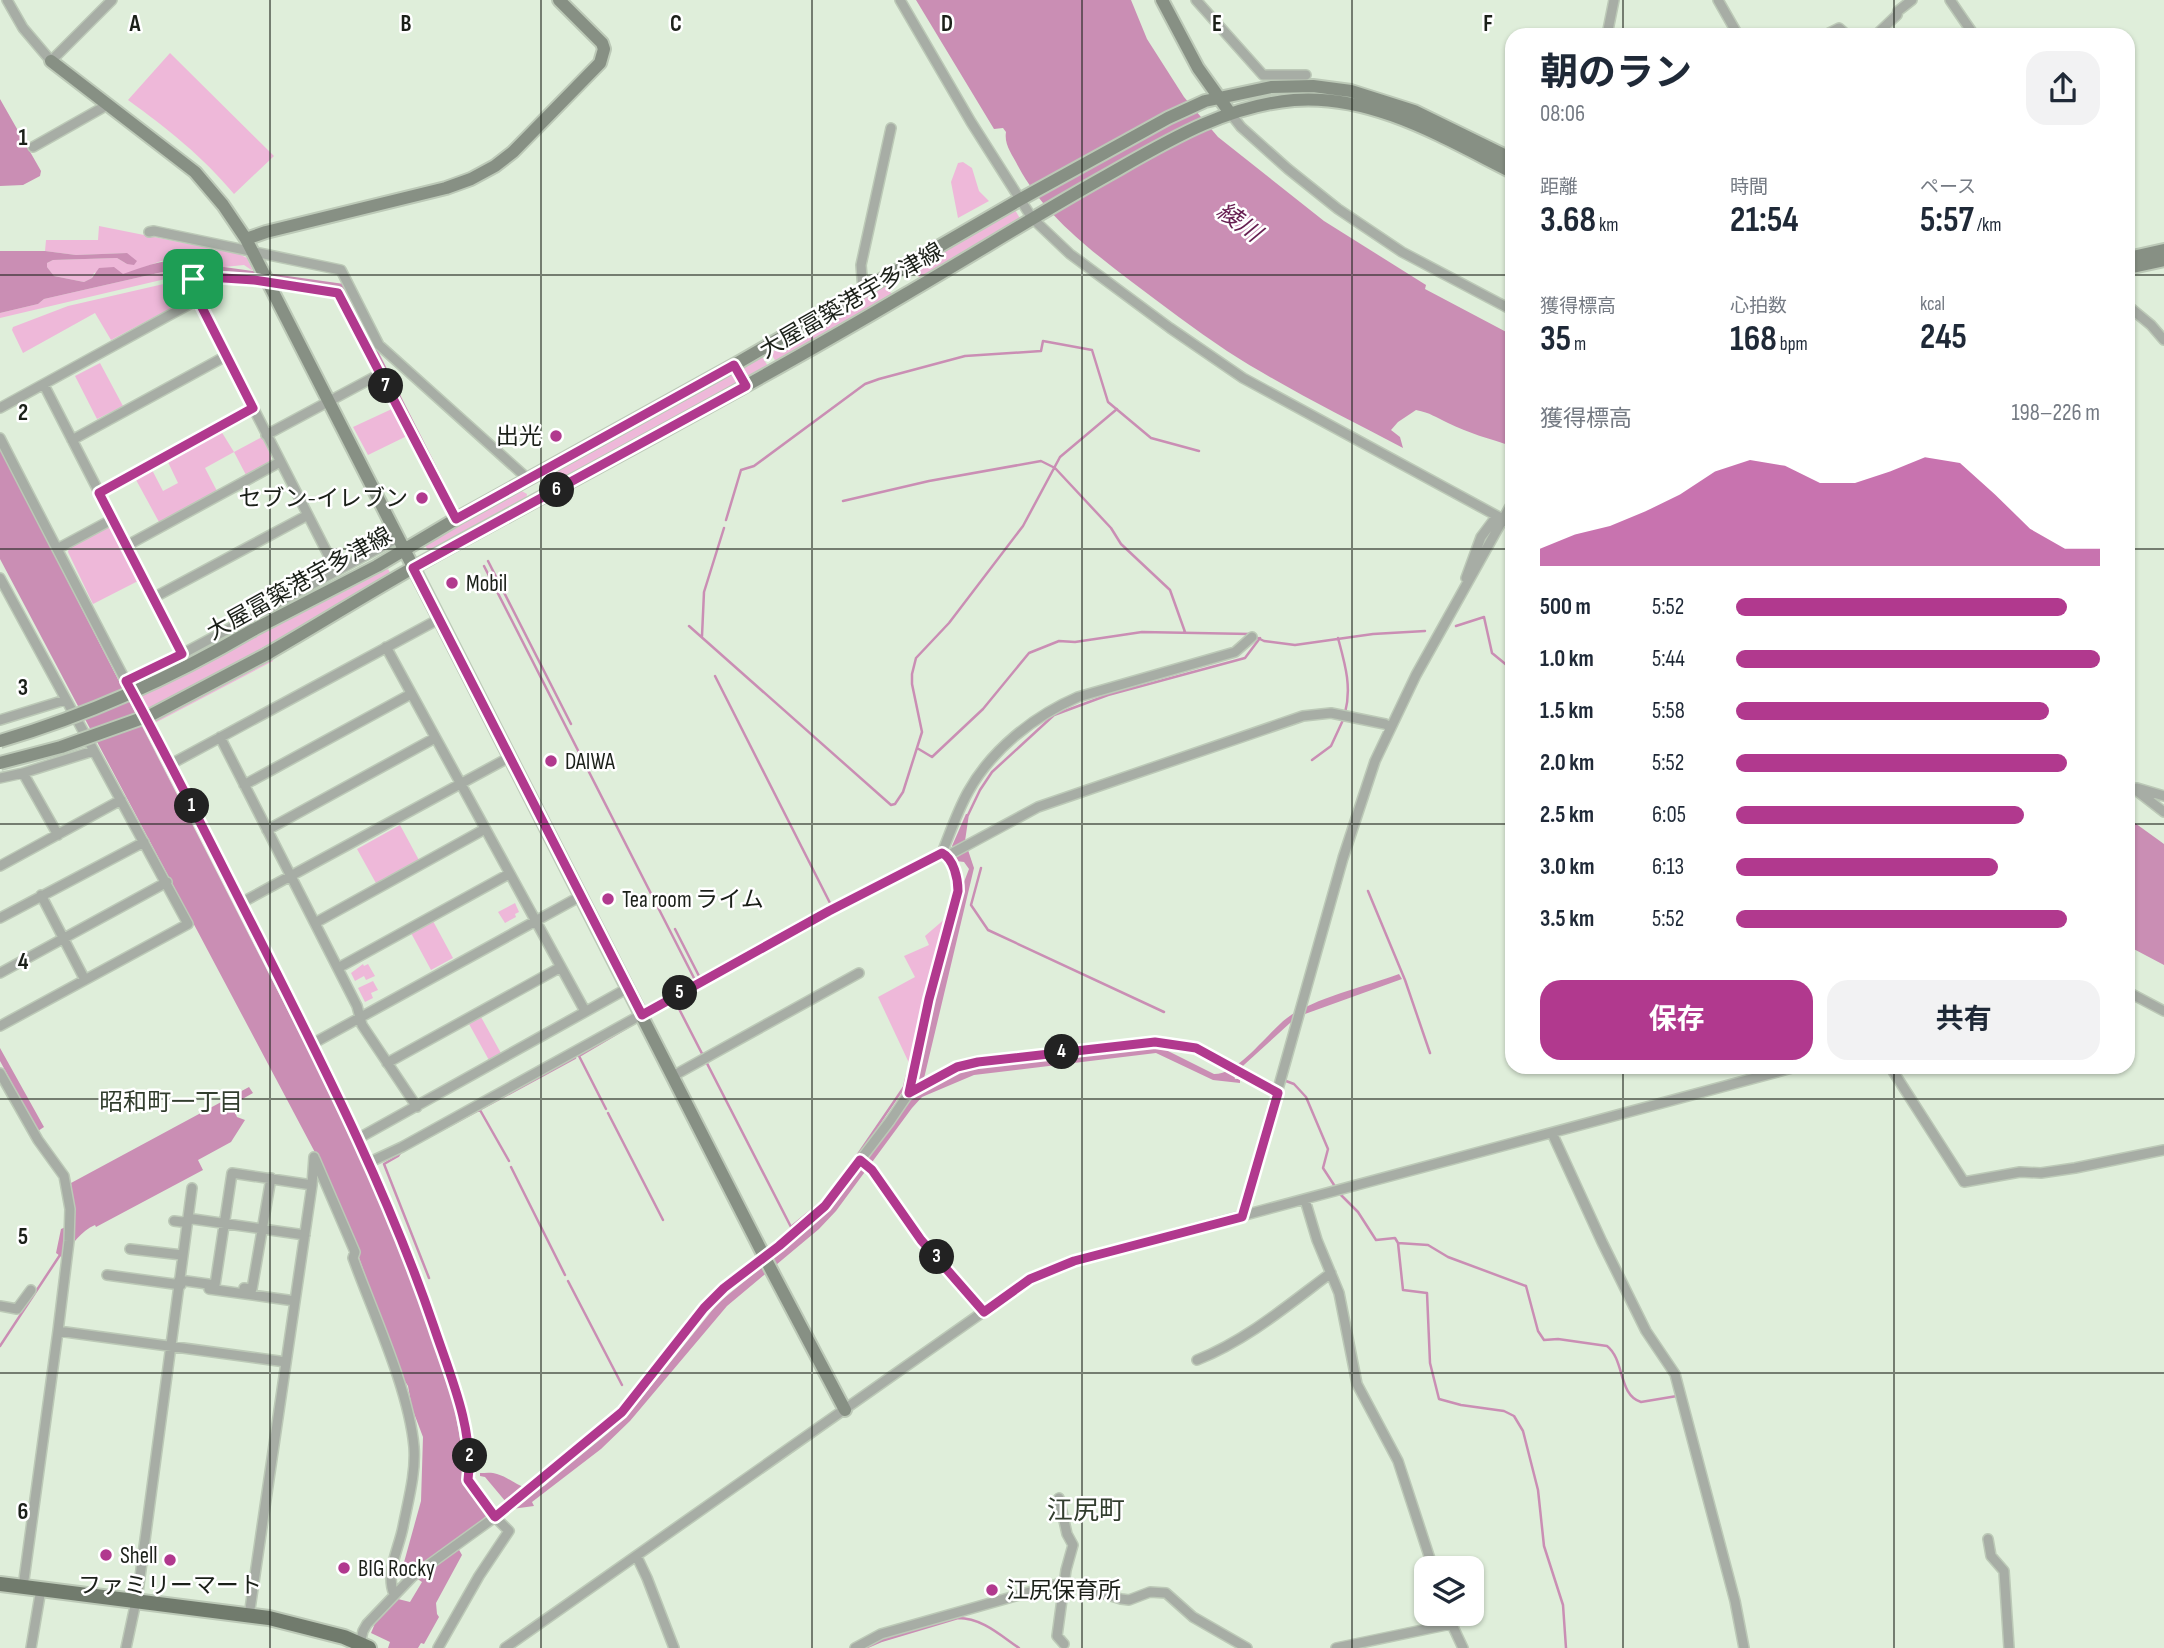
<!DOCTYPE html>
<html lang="ja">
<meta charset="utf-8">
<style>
:root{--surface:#fff;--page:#f2f2f3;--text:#1f2937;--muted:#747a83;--accent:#b1398e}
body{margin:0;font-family:"Sofia Sans Condensed","Noto Sans JP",sans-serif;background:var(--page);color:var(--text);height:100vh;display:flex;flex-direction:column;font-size:26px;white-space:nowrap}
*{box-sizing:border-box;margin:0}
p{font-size:23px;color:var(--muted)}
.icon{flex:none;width:38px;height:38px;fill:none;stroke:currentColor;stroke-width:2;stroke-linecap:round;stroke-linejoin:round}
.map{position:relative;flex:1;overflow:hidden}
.drawer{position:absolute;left:1505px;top:28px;width:630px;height:1046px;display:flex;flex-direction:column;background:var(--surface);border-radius:21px;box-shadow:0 2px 5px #0004}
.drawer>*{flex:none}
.fabs{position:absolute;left:1414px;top:1556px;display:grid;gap:14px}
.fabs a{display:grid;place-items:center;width:70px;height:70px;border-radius:14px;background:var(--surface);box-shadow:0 2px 5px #0004;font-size:35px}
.pin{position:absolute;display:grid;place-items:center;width:60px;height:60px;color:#fff;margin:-30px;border-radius:14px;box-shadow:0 4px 10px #0006}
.km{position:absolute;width:35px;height:35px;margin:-18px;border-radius:50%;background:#222;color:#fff;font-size:19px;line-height:35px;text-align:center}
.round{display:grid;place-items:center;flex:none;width:74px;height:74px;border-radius:21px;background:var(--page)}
.head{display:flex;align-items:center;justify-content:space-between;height:119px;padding:0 35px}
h1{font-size:38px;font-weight:700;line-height:52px}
.metrics{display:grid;grid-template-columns:repeat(3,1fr);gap:10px;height:119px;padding:7px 35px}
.metrics div{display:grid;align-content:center}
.metrics b{font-size:35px;font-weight:700}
.metrics small{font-size:19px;font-weight:400}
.metrics p{font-size:19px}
.chart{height:196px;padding:14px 35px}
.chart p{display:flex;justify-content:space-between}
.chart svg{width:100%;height:126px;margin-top:7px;fill:var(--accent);opacity:.7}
.button{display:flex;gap:14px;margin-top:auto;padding:14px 35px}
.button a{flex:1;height:80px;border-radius:21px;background:var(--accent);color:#fff;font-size:28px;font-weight:700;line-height:80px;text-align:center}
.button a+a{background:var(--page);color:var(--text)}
ul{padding:0 35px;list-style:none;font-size:23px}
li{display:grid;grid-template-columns:112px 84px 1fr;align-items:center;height:52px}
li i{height:18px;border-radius:9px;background:var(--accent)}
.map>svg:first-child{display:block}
.green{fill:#eeb8d9}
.water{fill:#ca8eb4}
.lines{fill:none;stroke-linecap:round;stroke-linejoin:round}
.stream{stroke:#ca8eb4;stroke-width:2.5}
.street-casing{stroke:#bcc9b7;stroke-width:12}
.secondary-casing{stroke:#bcc9b7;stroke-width:16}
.primary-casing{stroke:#bcc9b7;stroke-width:18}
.street{stroke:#a7ada5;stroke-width:9}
.secondary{stroke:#879084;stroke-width:12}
.primary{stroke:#717b6d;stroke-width:14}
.secondary-bridge-casing{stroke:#bcc9b7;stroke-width:16;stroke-linecap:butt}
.secondary-bridge{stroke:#879084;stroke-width:12}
.route-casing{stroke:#fff;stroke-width:14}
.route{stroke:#b1398e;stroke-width:9}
.grid{fill:none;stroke:#1b2019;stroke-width:2;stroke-opacity:0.55}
.poi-dot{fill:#b1398e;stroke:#fff;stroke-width:2.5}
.labels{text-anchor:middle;stroke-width:5;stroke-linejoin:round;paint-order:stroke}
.street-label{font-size:23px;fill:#1b2019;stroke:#fff}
.poi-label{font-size:23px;fill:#1b2019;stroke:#fff;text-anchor:start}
.water-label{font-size:24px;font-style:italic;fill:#661f51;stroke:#fff}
.neighbourhood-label{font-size:24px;fill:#323e2e;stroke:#fff}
.quarter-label{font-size:26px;fill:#323e2e;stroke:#fff}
.grid-label{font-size:23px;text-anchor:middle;font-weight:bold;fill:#1b2019;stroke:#fff;stroke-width:5;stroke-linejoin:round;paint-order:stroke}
</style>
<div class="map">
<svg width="2164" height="1648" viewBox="0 0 2164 1648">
<rect width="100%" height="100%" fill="#dfeeda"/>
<path class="green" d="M170,53L274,156L234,194C202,156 168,129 128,100Z
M963,162L972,168L979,191L989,201L958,218L951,182L958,163Z
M1015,210L1021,220L920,279L914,269Z
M99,226L239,254L247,258L253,271L244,265L214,268L202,263L161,261L123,275L118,273L115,268L94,273L92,278L84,282L54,276L47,267V263L53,260L117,258L127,264V253L76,255L45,251L46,240H98Z
M202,266L207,273L178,276L0,318V313L38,304L44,299L180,268Z
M181,280L188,295V299L111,340L95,313L23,353L12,330L13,327L68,306Z
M886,285L892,295L776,362L770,352Z
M762,357L768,366L748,377L743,368Z
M100,363L123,406L97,419L75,376Z
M730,375L736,377V385L558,483L552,482L550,477L552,473Z
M394,408L409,435L368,455L353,427Z
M221,431L234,452L262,437L271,456V461L246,475L234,452L205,468L217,491L159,522L135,478L151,468L163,491L178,483L167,460Z
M520,490L527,494L526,500L435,548L428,550L424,544Z
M108,527L112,528L140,580L93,604L68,552L69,548Z
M388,569L391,574L266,648L273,661L155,723L135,682L250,621L259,635Z
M400,825L420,862L377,885L357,849Z
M515,903L519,912L515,914L516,917L505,923L498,912Z
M947,917L912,1062L909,1063L878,997L915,977L904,956L929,945L925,936Z
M433,921L453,958L431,970L411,933Z
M363,964L364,966L368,964L375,976L366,980L364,976L355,981L351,973Z
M373,981L378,990L371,993L373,998L365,1002L358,988Z
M481,1017L502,1055L490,1062L469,1024Z"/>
<path class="water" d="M916,0H1131L1147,39L1184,97L1218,137L1324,221L1426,285L1425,289L1512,335V446C1490,439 1468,433 1448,423C1435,417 1431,413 1416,410L1398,422L1391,430L1400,437L1403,448C1344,417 1283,387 1227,351C1194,329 1163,305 1132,282C1089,249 1044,215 1018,166C1012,154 1004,145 1006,132L1003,128L994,129Z
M0,99L41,171L40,176L23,185L0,186Z
M0,251H45L76,255L127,253L137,261L134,265L127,264L117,258L53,260L47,263V267L54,276L84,282L92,278L99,268L114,267L123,274C146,266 167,257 192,261C204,263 211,268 224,267L344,284L455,503L452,505L345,294L339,289L245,274L207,273L202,266L180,268L44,299L38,304L0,313Z
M0,449L352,1136L391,1220L453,1398L464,1462L465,1480L487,1516L454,1541L462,1555L436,1603L437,1614L439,1617L424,1644L421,1643L418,1648H388L390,1642L371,1633L376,1621L398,1599L410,1602L422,1582L409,1573L411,1569L403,1566L421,1501L423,1437L412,1408L408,1386L401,1375L348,1227L319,1160L0,559Z
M966,814H969L965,841L974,868L921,1091L956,1073L989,1064L1151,1048L1166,1050L1214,1074C1238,1075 1268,1032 1287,1018C1314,998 1367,986 1399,974L1402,979L1305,1014L1290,1023L1234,1074L1235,1079H1240V1083L1213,1080L1156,1053L974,1075L922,1097L912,1108L836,1211L819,1229L727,1306L630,1421L601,1449L532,1502L534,1506L512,1509L485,1477L480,1476V1473C485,1473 492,1472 497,1474C514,1479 525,1495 544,1486L627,1416L718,1303L812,1226L832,1205L910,1099L964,882L969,869L964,862L956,861L952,846Z
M2128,818L2164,844V965L2128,946Z
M0,1048L44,1127L38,1131L0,1061Z
M249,1087L253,1093L237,1102L238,1105L233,1108L237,1117L245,1120L231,1142L198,1160L203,1170L96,1227L95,1225C81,1231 72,1244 63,1258L56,1253L61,1229L75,1223L71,1183Z"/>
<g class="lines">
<path class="stream" d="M843,501L929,481L1041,461L1055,468L1111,528L1121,544L1170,590L1185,632
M726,520L741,470L754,466L865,384L879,379L965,356L1041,351L1043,341L1092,350L1108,402L1151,438L1199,451
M488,561L571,724
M484,566L694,978
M689,626L891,805L895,804L903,792L922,732L912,684V674L916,658L949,623L1023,526L1060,457L1117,409
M1456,626L1484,617L1492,653L1509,667L1512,674
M702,636L704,592L724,528
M1338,638C1345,664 1352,687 1345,713
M715,676L831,905
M917,748L932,757L983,709L1029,653L1059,641L1075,642L1142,632L1250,634L1264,641L1295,645L1373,634L1425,631
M1312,760L1331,746L1343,720
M968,815L980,790L992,772L1054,715L1108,695L1245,658L1260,638
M981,868L971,905L988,930L1164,1012
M1368,891L1405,980L1430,1053
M835,913L939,860
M675,929L700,978
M727,972L827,918
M675,1001L791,1227L824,1200L833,1188
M1286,1081L1294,1084L1306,1097L1328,1149L1323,1168L1336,1188
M606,1109L579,1056L635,1023
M480,1110L509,1161
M608,1113L663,1220
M427,1138L575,1058
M400,1153L398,1156L384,1164L429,1278
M511,1167L565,1275
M846,1172L904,1087L907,1075
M1340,1194L1358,1212L1376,1240L1395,1238L1398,1243L1428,1245L1448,1257L1526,1286L1538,1331L1544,1340L1558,1339L1607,1346C1625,1360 1618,1395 1641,1402L1677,1396
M1398,1243L1403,1290L1427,1293L1430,1363L1439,1399L1461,1405L1504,1411L1514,1416L1523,1431L1538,1490L1544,1546L1563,1605L1566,1648
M568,1281L622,1385
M0,1346L60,1255
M865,1648L881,1641L958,1618C982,1618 1000,1635 1019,1648"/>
<defs>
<path id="street" d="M7,0L23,28L51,61L112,0
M900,0L971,122L1032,218L1070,254L1170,328L1243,378L1512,524
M1196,0L1263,75H1306
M1718,0L1738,35
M1950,0L1974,35
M1607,35L1614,0
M1825,35L1839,28L1847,35
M1876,35L1897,15L1898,11L1912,0
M1230,113L1241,127L1288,169L1338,209L1402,252L1512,310
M33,147L109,104
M149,232L154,231L341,270L379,345L528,479
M863,290L861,265L891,128
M2128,306L2151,325L2164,340
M44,385L182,654
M0,408L197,300
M266,435L380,374
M0,438C85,605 173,769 257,936C320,1059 384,1182 429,1313C447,1366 474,1425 468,1481L495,1517L509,1531L479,1576L438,1648
M72,440L226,356
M99,493L253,408
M126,546L280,462
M57,549L113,519
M336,570L188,280L209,277L238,278L338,293L456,519
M0,578L188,924L0,1026
M1466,578L1481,537L1496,517
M153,598L308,515
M386,647L585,1011
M126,681L182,654L398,538
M0,720L65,700
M220,737L357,1006L362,1025L417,1107
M171,764L439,619
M23,773L58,835
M0,778L23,773L93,751
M2128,784L2164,812
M244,785L411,694
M2137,788L2164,796
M267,830L435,738
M947,856L1038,807L1303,716L1331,713L1385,724L1390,727
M0,866L121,800
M41,895L85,980
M241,903L510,757
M0,918L144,842
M315,923L485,829
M338,968L509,874
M0,973L167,882
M2128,992L2164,1011
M312,1044L581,896
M387,1063L561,967
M1891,1068L1964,1182L2020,1172L2041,1173L2075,1168L2164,1150
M0,1073L38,1140L64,1176L70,1209L69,1241L58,1331L23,1587
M673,1076L859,973
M909,1093L957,1067L978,1062L1155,1042L1196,1048L1278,1093
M1552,1133L1602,1242L1646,1331L1675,1374L1735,1601L1744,1648
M359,1138L628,988
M315,1159L355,1252L353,1258C373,1313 409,1390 414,1447C416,1473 408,1501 403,1527C399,1548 385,1573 394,1594
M860,1160L872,1169L921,1240L984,1313
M370,1162L402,1147L829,911L942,853C950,833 957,812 968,792C991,750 1034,716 1078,697L1235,652L1252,637
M1305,1200L1317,1240L1339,1293L1357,1384L1398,1461L1433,1568
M1242,1217L1343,858L1375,761L1416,675L1512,503
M174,1221L182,1222L193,1219L305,1235
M130,1249L182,1255
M107,1275L181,1285
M179,1280L215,1285L232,1173L312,1185
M244,1288L252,1289L271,1178
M209,1289L295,1301
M0,1306L17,1309L31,1290
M58,1331L286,1362
M1197,1360C1247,1340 1288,1305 1331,1273
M1059,1498L1067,1534L1073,1545L1066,1570L1057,1636L1064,1644
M1988,1539L1991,1556L2004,1571L2009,1648
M637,1557L647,1578L674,1648
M1447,1614L1463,1648
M249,1616L312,1185L314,1157
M31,1648L41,1589
M126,1648L138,1592L192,1188
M359,1648L363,1631L367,1624L412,1577L495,1517L605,1428L622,1412L704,1308L724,1288L779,1246L825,1206L890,1121L909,1093L929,999L958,891C958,879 953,859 942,853
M505,1648L1030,1279L1074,1261L1792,1068
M855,1648L881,1634L1065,1582L1121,1599L1129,1600L1150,1592L1166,1593L1193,1617L1247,1648
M1336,1648L1451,1624"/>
<path id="secondary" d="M1162,0L1198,68L1230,113
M51,61L195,172L223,205L246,239L766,1260L845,1410
M246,239L266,232L446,188L471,179L495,166L513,152L600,63L604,49L602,43L559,0
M2128,258L2164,250
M2128,268L2164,260
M253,630L377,566L456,519L734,365L1021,199L1168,118L1205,101L1271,87L1313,86L1351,91L1414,111L1512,159
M267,654C326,620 384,583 443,551C598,466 754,384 906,294C973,255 1038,214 1106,176C1166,142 1224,106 1294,100C1373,94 1444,138 1512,172"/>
<path id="primary" d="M0,1584L269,1618L344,1637L369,1648"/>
</defs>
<use href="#street" class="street-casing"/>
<use href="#secondary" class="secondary-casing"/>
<use href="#primary" class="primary-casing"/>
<use href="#street" class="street"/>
<use href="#secondary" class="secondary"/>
<use href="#primary" class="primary"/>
<defs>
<path id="secondary-bridge" d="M0,741C89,715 173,677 253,630
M0,763L61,747L151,715L267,654"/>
</defs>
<use href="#secondary-bridge" class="secondary-bridge-casing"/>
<use href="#secondary-bridge" class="secondary-bridge"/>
</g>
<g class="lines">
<defs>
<path id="route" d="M209,277L254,280L338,293L456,519L734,365L746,386L413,568L642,1015L829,911L942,853C954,859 958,879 958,891L929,999L909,1093L957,1067L978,1062L1155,1042L1196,1048L1278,1093L1242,1217L1074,1261L1030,1279L984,1312L921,1240L872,1170L860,1160L825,1206L779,1246L724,1288L704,1308L622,1412L495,1517L468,1480C474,1429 450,1375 434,1327C388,1192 324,1067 260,940C216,854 173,767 126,681L182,654L99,493L253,408L188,280Z"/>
</defs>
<use href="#route" class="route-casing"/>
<use href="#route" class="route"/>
</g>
<path class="grid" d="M270,0V1648M541,0V1648M812,0V1648M1082,0V1648M1352,0V1648M1623,0V35M1894,0V35M0,275H1512M2128,275H2164M0,549H1512M2128,549H2164M0,824H1512M2128,824H2164M1623,1068V1648M1894,1068V1648M0,1099H2164M0,1373H2164"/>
<g class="poi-dot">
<circle cx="556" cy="436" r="7"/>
<circle cx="422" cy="498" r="7"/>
<circle cx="452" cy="583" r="7"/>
<circle cx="551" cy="761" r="7"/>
<circle cx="608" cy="899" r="7"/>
<circle cx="106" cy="1555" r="7"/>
<circle cx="170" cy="1560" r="7"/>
<circle cx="344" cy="1568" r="7"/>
<circle cx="992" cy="1590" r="7"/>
</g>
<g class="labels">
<g class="street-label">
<text transform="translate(851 300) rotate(-30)" y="8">大屋冨築港宇多津線</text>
<text transform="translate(299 583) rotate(-29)" y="8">大屋冨築港宇多津線</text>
</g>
<g class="poi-label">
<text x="542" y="444" text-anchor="end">出光</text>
<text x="408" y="506" text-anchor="end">セブン-イレブン</text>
<text x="466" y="591">Mobil</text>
<text x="565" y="769">DAIWA</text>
<text x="622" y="907">Tea room ライム</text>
<text x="120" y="1563">Shell</text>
<text x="358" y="1576">BIG Rocky</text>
<text x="170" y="1593" text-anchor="middle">ファミリーマート</text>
<text x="1006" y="1598">江尻保育所</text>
</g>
<g class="water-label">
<text transform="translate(1239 222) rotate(36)" y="8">綾川</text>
</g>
<g class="neighbourhood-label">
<text x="171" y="1110">昭和町一丁目</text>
</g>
<g class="quarter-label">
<text x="1086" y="1519">江尻町</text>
</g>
</g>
<g class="grid-label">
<text x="135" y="31">A</text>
<text x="406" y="31">B</text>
<text x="676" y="31">C</text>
<text x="947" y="31">D</text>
<text x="1217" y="31">E</text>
<text x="1488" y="31">F</text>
<text x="23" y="145">1</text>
<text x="23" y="420">2</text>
<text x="23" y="695">3</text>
<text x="23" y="969">4</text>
<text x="23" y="1244">5</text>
<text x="23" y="1519">6</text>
</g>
</svg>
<div class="fabs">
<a><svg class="icon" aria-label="layers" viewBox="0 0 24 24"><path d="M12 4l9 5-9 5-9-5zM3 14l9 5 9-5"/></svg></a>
</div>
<div class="pin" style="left:193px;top:279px;background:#1e9e55"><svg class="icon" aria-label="arrive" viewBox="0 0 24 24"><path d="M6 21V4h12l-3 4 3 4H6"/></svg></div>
<b class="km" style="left:192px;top:806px">1</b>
<b class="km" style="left:470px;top:1456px">2</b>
<b class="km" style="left:937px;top:1257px">3</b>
<b class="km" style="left:1062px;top:1052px">4</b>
<b class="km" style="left:680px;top:993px">5</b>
<b class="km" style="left:557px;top:490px">6</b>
<b class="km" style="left:386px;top:386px">7</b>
<section class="drawer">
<div class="head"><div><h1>朝のラン</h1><p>08:06</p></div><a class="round"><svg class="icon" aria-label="share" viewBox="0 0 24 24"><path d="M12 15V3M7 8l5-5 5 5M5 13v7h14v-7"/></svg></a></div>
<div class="metrics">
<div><p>距離</p><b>3.68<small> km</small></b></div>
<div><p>時間</p><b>21:54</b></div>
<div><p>ペース</p><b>5:57<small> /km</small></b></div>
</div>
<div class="metrics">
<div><p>獲得標高</p><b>35<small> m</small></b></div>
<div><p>心拍数</p><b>168<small> bpm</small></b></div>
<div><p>kcal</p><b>245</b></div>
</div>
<div class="chart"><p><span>獲得標高</span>198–226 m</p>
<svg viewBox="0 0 160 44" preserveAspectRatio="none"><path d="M0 44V38L10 33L20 30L30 25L40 19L50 11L60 7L70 9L80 15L90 15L100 11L110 6L120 8L130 19L140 31L150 38L160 38V44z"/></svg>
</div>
<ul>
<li><b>500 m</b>5:52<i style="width:91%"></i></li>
<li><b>1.0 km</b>5:44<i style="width:100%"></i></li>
<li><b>1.5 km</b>5:58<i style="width:86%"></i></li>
<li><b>2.0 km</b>5:52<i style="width:91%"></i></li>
<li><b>2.5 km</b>6:05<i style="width:79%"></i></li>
<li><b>3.0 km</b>6:13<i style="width:72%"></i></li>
<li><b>3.5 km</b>5:52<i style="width:91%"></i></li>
</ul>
<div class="button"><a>保存</a><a>共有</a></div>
</section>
</div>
